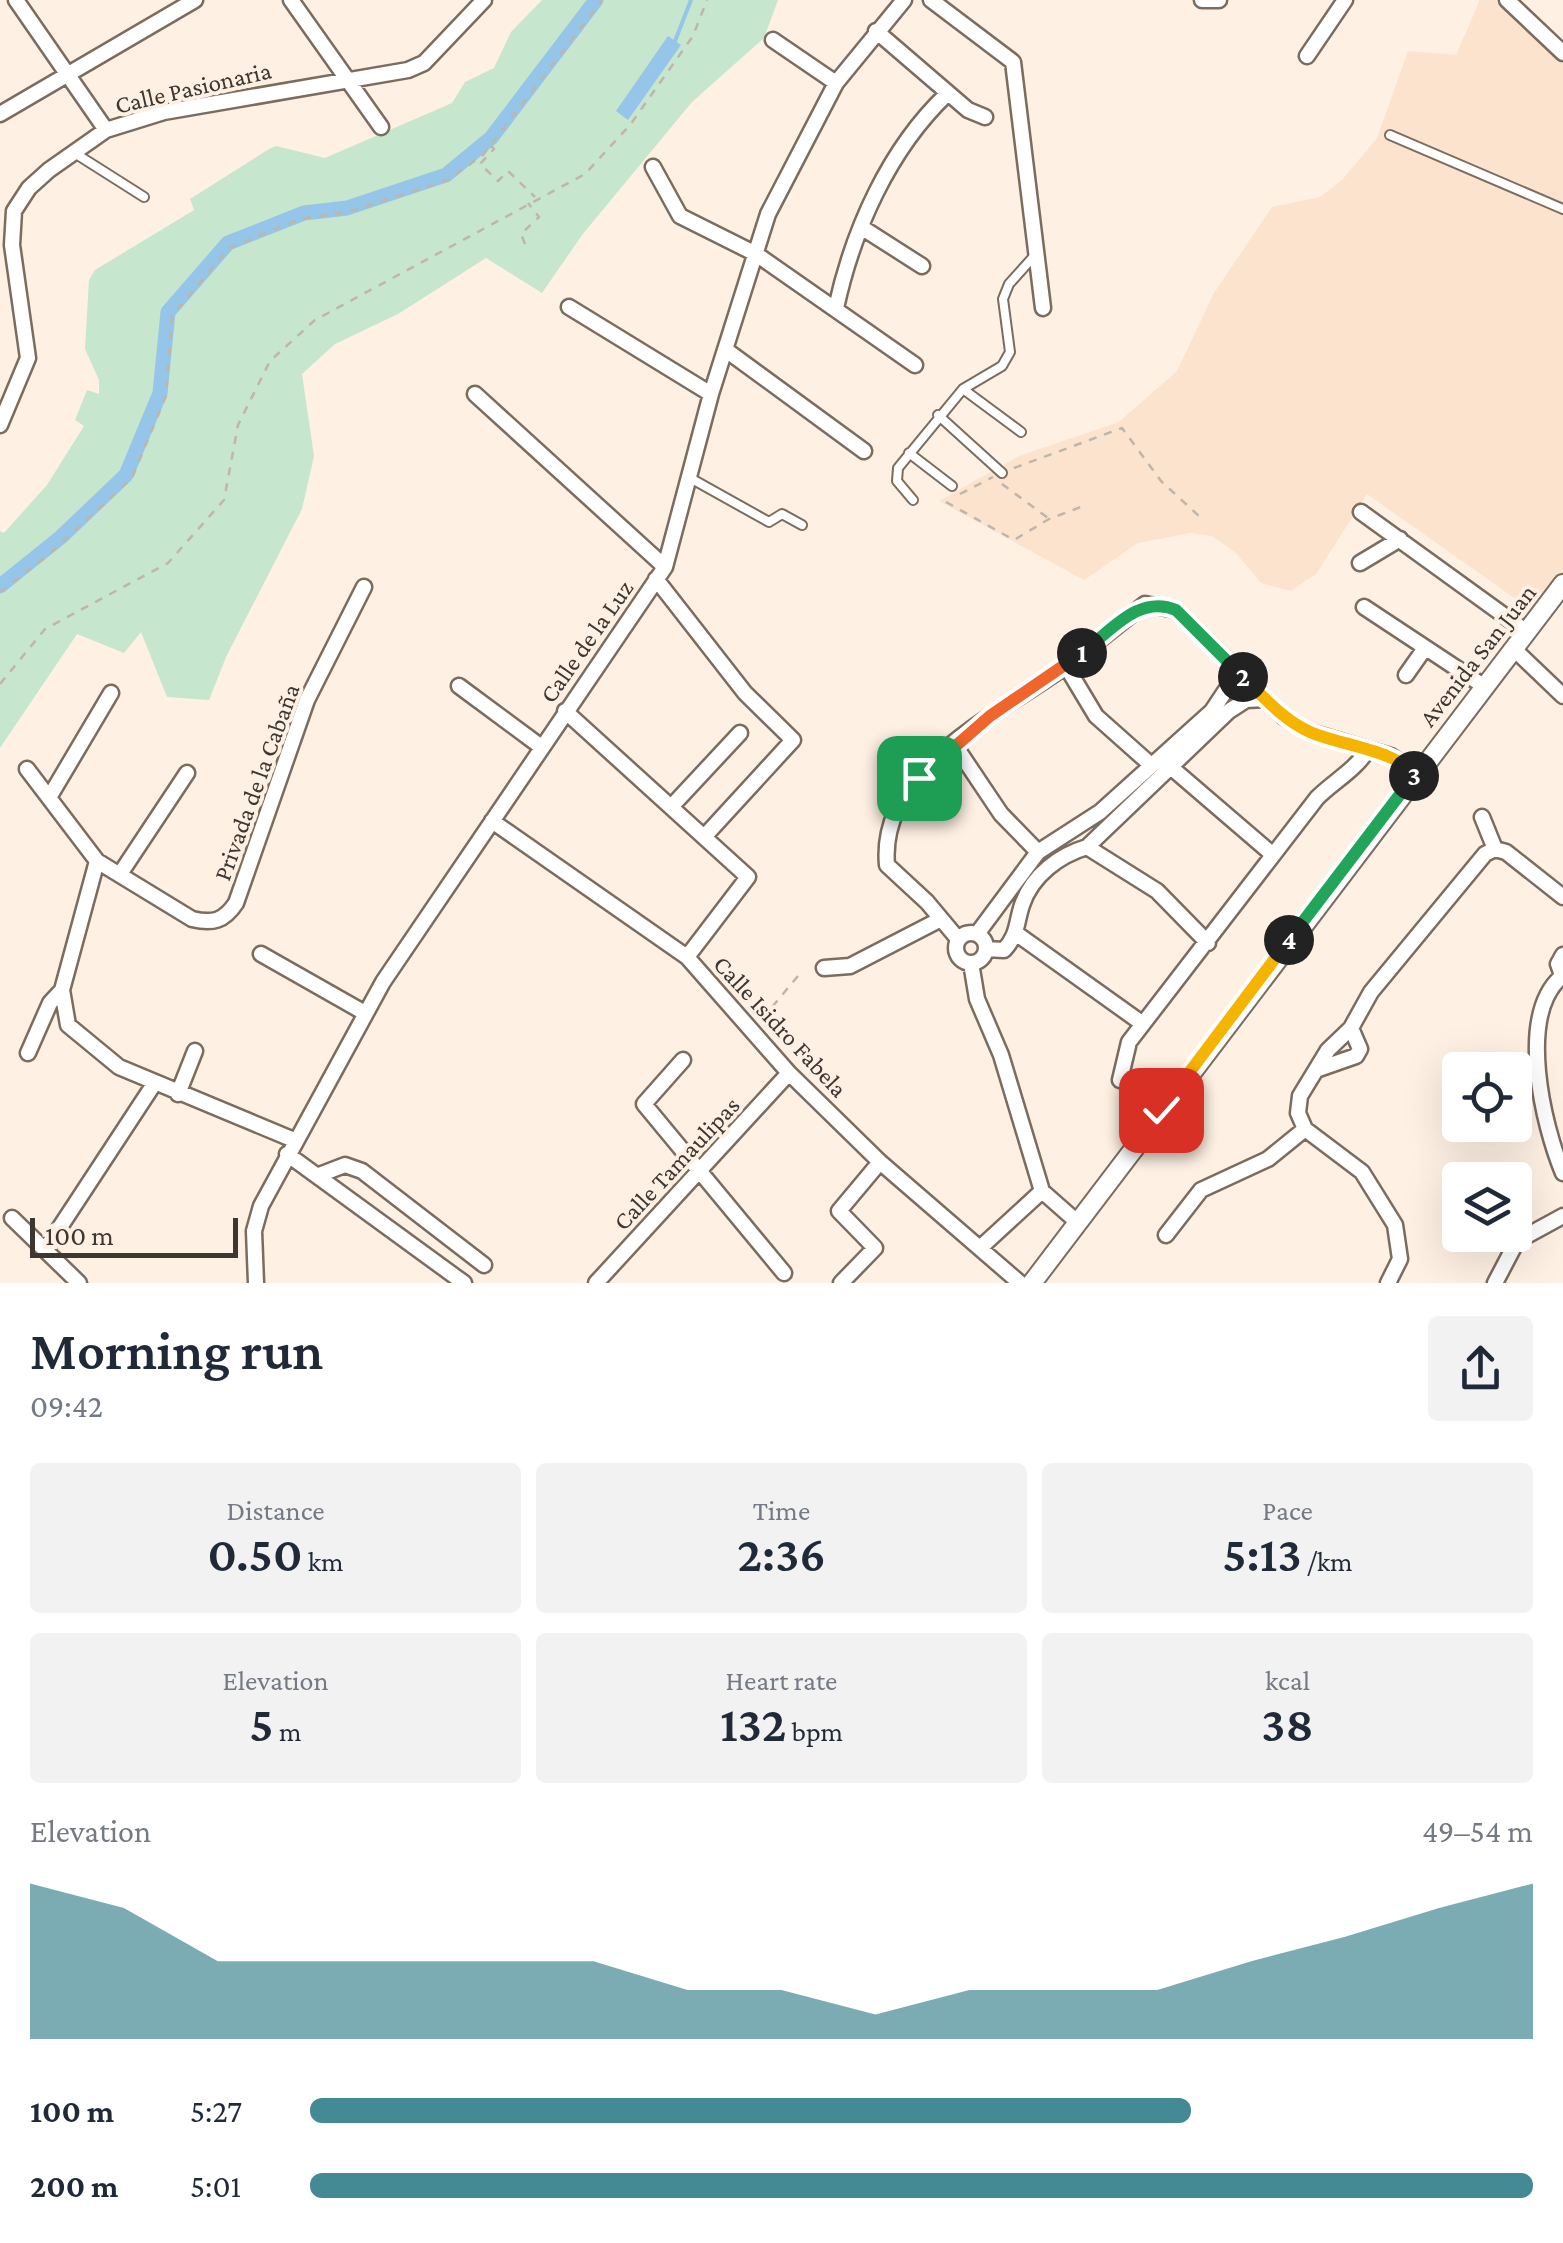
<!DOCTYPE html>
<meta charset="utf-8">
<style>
:root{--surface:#fff;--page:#f2f2f3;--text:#1f2937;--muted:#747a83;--accent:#448a94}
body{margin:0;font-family:"Crimson Pro",serif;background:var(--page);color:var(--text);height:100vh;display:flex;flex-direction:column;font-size:38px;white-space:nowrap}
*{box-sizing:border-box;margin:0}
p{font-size:32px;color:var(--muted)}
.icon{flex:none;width:55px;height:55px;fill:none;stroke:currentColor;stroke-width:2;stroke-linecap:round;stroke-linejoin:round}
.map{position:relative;height:1283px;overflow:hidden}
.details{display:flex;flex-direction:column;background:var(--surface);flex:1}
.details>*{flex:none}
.controls{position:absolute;left:1442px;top:1052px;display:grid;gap:20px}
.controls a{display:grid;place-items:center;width:90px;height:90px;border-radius:10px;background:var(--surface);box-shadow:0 10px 40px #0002;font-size:50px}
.scale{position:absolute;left:30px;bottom:25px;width:208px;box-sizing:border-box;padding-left:10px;border:5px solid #3e3731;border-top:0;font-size:28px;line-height:35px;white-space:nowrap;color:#3e3731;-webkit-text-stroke:8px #fef0e3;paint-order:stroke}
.pin{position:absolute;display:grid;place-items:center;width:85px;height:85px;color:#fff;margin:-42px;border-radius:20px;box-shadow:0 5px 15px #0006}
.km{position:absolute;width:50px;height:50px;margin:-25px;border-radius:50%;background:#222;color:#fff;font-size:28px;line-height:50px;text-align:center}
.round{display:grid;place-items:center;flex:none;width:105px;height:105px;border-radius:10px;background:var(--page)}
.headline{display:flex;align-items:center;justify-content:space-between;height:170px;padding:0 30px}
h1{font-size:55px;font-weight:600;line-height:75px}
.stats{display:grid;grid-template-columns:repeat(3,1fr);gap:15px;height:170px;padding:10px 30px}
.stats div{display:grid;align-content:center;border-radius:10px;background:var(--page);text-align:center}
.stats b{font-size:50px;font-weight:600}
.stats small{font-size:28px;font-weight:400}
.stats p{font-size:28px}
.chart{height:280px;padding:20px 30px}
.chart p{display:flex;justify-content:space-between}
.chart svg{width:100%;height:180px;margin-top:10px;fill:var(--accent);opacity:.7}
ul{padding:0 30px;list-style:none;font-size:32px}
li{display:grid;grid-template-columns:160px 120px 1fr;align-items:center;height:75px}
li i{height:25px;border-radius:12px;background:var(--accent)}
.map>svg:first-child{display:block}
.built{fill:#fbe3ce}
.green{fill:#c7e6ce}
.water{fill:#95c5e9}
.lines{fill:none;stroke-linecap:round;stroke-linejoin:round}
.stream{stroke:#95c5e9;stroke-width:4}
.canal{stroke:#95c5e9;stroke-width:15}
.service-casing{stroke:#7b6c5e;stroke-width:12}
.minor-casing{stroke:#7b6c5e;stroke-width:19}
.tertiary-casing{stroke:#7b6c5e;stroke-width:22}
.path{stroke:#c0b5aa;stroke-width:2.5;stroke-dasharray:8 8;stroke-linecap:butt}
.service{stroke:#fff;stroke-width:8}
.minor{stroke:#fff;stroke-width:14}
.tertiary{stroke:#fff;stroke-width:18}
.split-1-casing{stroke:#fff;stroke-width:20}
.split-2-casing{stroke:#fff;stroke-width:20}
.split-3-casing{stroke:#fff;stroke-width:20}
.split-4-casing{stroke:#fff;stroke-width:20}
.split-5-casing{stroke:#fff;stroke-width:20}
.split-1{stroke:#f0652b;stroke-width:12}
.split-2{stroke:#22a559;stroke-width:12}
.split-3{stroke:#f5b400;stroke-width:12}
.split-4{stroke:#22a559;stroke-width:12}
.split-5{stroke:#f5b400;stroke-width:12}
.labels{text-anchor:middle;stroke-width:8;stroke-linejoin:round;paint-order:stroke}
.street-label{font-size:25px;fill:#3e3731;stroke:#fef0e3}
</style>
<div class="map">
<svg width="1563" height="1283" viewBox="0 0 1563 1283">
<rect width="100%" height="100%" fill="#fef0e3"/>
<path class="built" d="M1480,0H1495L1563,61V574L1534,612L1367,494L1316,574L1291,591L1261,583L1236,553L1212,536L1190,533L1138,543L1084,580L939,501L1019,456L1119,422L1177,371L1214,293L1272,207L1320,197L1342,180L1377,138L1408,51L1456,55Z"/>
<path class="green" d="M542,0H778L764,38L692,102L582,235L542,293L486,258L398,314L335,344L302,374L314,456L302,509L226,657L209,700L167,697L141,632L124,653L77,634L0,748V531L4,533L47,485L84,426L75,420L87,390L99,394V380L85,349L89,280L95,270L194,210L190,199L269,149L276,146L325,158L452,103L465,82L494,68L511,32Z"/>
<path class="water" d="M668,36L681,45L628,120L616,111Z"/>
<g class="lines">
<path class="stream" d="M675,41L691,0"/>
<path class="canal" d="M0,586L61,537L126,475L160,393L168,312L228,243L304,213L347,208L446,175L491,138L596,0"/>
<defs>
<path id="service" d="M1390,135L1563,209
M73,152L144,197
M963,389L1021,432
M938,415L1002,473
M909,453L952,486
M692,479L769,522L782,514L802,525
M913,500L897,481L898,468L963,389L1002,366L1010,352L1003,299L1009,284L1035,255"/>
<path id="minor" d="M16,0L106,130
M291,0L381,127
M931,0L1013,62L1043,308
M1202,0H1219
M1507,0L1563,53
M876,31L968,110L985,117
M773,40L836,83
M1307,56L1345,0
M0,114L195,0
M653,167L680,216L756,254L915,365
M861,227L922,266
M569,307L711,394
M836,308C853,230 889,149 947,94
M726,350L864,451
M475,394L665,567
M0,425L28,358L12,245L14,211L29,188L49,170L106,130L164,112L408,70L424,63L484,0
M1361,512L1527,632
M1360,563L1400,539
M656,579L745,693L793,740L704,837
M1364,607L1485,687
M1514,649L1563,696
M1066,666L1096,716L1150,764
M1406,675L1425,648
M459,686L540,746
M565,711L748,877L687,957
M954,744L1001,814L1038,852
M27,769L97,861L192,919C213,924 224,921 236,903L307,700L364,587
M1173,769L1272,854
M50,796L111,693
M671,807L740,733
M1482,817L1495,849L1506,852L1563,897
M492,821L687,957L789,1073L880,1162L1020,1283
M1087,847L1157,891L1208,943
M97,861L62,990L68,1025L119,1067L294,1140
M120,874L187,773
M956 948a15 15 0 1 1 30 0a15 15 0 1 1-30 0Z
M977,934L1038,852L1100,812L1212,711L1230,684L1229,663
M1017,934L1143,1024
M958,939L927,902L887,865C878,767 1000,714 1067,665C1093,646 1119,624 1145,604L1176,610L1284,717L1307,731L1391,756L1416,773
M986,949L1004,950C1018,935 1016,923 1022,905C1032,875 1060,855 1087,847L1229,711L1246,700L1266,699
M261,954L365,1013
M1563,955L1558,964L1563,978
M971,963L977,999L1001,1055L1042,1191L1076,1221
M824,968L850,966L941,919
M1561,977C1517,1016 1543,1125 1563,1173
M28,1053L50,1003L62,990
M683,1060L644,1104L784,1273
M1316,1070L1356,1056L1360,1049L1351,1028
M1120,1080L1129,1042L1317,798C1333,782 1355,770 1367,751
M178,1094L195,1051
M287,1154L464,1283
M319,1175L345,1165L362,1171L484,1265
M12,1218L79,1283
M1166,1235L1201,1190L1268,1159L1305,1129
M980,1248L1042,1191
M45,1250L154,1084
M256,1283L254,1231L261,1206L383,982L665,567L711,394L768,214L836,83L904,0
M596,1283L789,1073
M841,1283L875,1248L839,1211L880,1162
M1388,1283L1400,1259L1395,1225L1362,1172L1305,1129L1298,1113L1300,1096L1328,1050L1351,1028L1371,992L1485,854L1495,849
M1495,1283L1517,1241L1563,1216"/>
<path id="tertiary" d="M1032,1283L1563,584"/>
</defs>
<use href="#service" class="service-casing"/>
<use href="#minor" class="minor-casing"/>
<use href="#tertiary" class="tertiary-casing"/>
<path class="path" d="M491,146L494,149L480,164L498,181L508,171L535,197
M525,244L521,234L539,217L528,203
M1014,468L1122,428L1161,481L1200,517
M1002,484L1048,518
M960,494L993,477
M946,502L1014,540L1049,519L1086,505
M0,592L46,557L132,478L166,396L172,316L229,248L300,219L348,212L448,180L483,155L602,0
M0,684L45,629L168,563L224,500L238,425L270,361L315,320L585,174L630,125L693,36L707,0
M762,1019L803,970"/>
<use href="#service" class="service"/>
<use href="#minor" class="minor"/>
<use href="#tertiary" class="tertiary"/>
</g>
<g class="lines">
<defs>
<path id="split-1" d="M919,778L990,716L1082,653"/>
<path id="split-2" d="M1082,653C1111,631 1139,594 1176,610L1243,677"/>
<path id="split-3" d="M1243,677C1264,697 1283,720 1310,732C1336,744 1404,752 1414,776"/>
<path id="split-4" d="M1289,940L1414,776"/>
<path id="split-5" d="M1161,1110L1289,940"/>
</defs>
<use href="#split-1" class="split-1-casing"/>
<use href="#split-2" class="split-2-casing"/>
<use href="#split-3" class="split-3-casing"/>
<use href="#split-4" class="split-4-casing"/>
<use href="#split-5" class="split-5-casing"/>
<use href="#split-1" class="split-1"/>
<use href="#split-2" class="split-2"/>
<use href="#split-3" class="split-3"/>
<use href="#split-4" class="split-4"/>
<use href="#split-5" class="split-5"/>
</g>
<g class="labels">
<g class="street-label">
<text transform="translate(193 87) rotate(-13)" y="9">Calle Pasionaria</text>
<text transform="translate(586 641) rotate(-55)" y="9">Calle de la Luz</text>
<text transform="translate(1477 655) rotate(-52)" y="9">Avenida San Juan</text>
<text transform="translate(256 782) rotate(-70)" y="9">Privada de la Cabaña</text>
<text transform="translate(781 1026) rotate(47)" y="9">Calle Isidro Fabela</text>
<text transform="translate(676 1163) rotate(-47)" y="9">Calle Tamaulipas</text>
</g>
</g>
</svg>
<div class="controls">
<a><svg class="icon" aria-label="locate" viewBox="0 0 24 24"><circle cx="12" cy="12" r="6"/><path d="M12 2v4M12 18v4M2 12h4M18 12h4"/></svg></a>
<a><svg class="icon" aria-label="layers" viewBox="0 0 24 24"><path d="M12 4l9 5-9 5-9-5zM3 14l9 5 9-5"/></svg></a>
</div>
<div class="scale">100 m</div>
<div class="pin" style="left:919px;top:778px;background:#1e9e55"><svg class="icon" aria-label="arrive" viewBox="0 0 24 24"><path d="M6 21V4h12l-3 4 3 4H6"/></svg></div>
<div class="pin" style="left:1161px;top:1110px;background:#d93025"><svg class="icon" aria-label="check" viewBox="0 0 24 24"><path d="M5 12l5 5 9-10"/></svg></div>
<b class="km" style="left:1082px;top:653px">1</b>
<b class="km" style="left:1243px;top:677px">2</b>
<b class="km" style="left:1414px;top:776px">3</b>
<b class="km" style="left:1289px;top:940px">4</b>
</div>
<section class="details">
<div class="headline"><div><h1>Morning run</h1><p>09:42</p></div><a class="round"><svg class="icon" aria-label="share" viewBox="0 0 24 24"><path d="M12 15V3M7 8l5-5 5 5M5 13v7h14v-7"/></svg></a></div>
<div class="stats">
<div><p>Distance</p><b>0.50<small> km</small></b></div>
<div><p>Time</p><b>2:36</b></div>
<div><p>Pace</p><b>5:13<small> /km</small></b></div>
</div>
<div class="stats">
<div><p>Elevation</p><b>5<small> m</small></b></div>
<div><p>Heart rate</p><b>132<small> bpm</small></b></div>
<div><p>kcal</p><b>38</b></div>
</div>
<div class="chart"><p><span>Elevation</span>49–54 m</p>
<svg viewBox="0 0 160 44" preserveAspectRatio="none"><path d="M0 44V6L10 12L20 25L30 25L40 25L50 25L60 25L70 32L80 32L90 38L100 32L110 32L120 32L130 25L140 19L150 12L160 6V44z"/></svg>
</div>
<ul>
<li><b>100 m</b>5:27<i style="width:72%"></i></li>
<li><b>200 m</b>5:01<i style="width:100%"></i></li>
</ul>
</section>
